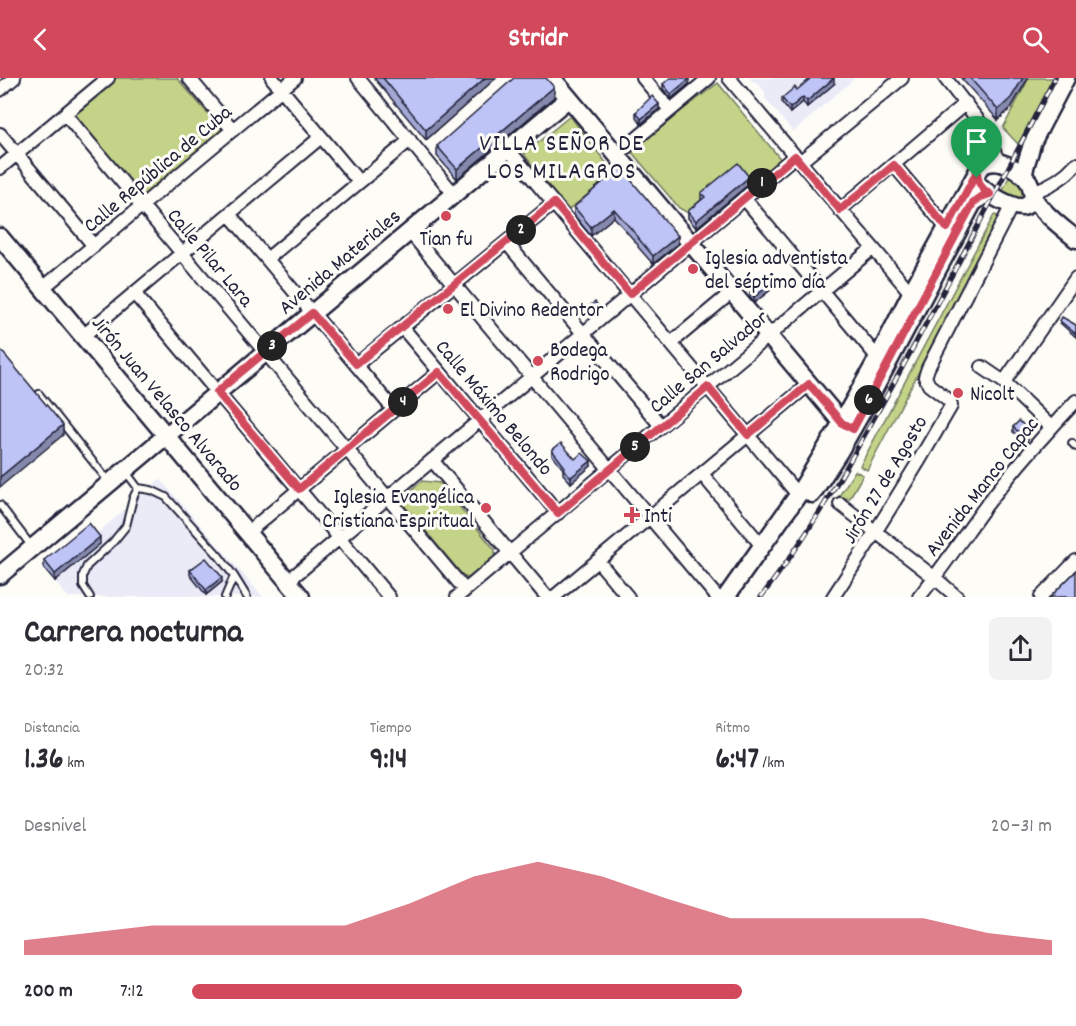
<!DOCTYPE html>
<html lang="es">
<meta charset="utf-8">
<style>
:root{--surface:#fff;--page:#f2f2f3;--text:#2b2b33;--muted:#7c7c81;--accent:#d1495b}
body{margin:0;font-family:Dekko,sans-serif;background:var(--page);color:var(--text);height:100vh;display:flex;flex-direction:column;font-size:22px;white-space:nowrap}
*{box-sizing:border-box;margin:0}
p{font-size:20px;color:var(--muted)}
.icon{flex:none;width:33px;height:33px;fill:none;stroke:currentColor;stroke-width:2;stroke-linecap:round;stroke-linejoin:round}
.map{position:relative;height:519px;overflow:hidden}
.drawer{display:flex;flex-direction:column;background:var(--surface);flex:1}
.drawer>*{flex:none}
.pin{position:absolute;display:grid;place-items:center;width:51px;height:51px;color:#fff;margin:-62px -26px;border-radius:50% 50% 50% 0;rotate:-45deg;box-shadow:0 0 6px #0007}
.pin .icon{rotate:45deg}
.km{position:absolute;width:30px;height:30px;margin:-15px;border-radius:50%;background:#222;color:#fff;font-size:16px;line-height:30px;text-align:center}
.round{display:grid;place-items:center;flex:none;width:63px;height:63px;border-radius:9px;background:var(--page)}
.head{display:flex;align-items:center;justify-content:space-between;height:102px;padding:0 24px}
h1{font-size:33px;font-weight:800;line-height:45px}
.figures{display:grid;grid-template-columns:repeat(3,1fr);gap:9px;height:102px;padding:6px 24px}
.figures div{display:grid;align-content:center}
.figures b{font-size:30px;font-weight:800}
.figures small{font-size:16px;font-weight:400}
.figures p{font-size:16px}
.chart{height:168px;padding:12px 24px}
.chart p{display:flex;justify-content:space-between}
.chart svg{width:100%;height:108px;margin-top:6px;fill:var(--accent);opacity:.7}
ul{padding:0 24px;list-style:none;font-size:20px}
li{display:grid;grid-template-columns:96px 72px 1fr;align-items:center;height:45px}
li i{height:15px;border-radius:8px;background:var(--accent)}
header{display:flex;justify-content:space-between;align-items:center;height:78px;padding:0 24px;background:var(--accent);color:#fff;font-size:27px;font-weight:800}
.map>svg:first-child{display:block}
.built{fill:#eaebf7}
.green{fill:#c3d488;stroke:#727b62;stroke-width:1.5}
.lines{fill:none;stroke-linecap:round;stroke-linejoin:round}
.lane-casing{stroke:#22223b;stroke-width:10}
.street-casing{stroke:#22223b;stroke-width:16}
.secondary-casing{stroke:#22223b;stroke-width:21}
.lane{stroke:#fdfcf7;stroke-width:6}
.street{stroke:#fdfcf7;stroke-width:12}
.secondary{stroke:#fdfcf7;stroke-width:16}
.rail-casing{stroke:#22223b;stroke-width:5}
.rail{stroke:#fdfcf7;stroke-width:3;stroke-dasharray:9;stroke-linecap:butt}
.wall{fill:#a3a9d4;stroke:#22223b;stroke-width:1.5}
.shaded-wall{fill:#8589ac;stroke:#22223b;stroke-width:1.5}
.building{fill:#bec4f6;stroke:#22223b;stroke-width:1.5}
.route-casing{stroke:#fff;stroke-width:12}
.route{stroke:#d1495b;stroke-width:8}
.poi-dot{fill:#d1495b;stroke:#fdfcf7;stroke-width:2}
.labels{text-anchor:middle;stroke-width:6;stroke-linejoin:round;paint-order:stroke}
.street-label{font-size:21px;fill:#22223b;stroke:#fdfcf7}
.poi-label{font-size:21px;fill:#22223b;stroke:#fdfcf7;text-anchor:start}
.quarter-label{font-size:24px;letter-spacing:1.5px;fill:#22223b;stroke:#fdfcf7}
</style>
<header><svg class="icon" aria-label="back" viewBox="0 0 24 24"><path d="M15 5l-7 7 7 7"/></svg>Stridr<svg class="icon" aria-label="search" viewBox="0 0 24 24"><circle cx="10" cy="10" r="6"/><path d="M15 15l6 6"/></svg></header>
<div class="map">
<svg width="1076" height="519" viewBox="0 0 1076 519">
<rect width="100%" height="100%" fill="#fdfcf7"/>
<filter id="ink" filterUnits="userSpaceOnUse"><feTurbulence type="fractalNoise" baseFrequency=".0167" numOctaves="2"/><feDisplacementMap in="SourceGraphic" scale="12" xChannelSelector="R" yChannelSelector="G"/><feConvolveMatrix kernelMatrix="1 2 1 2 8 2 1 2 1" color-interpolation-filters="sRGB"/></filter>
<g filter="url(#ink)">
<path class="built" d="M749,0H855L793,54L765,20V14L758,5L752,3Z
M160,401L263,519H68L49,497Z"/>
<path class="green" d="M112,0H177L223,53L143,119L70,34Z
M1029,0H1053L1018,66L1003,50Z
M718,5L782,83L699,153L688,140V135L679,130L630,72Z
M570,38L614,95L566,134L524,76Z
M1010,97L1025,107C1026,127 1015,121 1001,116Z
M994,137L998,138L1000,140L867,392L860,388Z
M855,393L863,397L849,421L843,419L837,421Z
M422,403L440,405L495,472V478L469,500L464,499L402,425L401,420Z"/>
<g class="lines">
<defs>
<path id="lane" d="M39,316L109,404
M1072,365L1076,369
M126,394L138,410L151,412L166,419L219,478L234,498L225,519
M0,427L32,469
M234,498L247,519
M90,519L83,508V497L87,488L113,464L126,448L133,420L138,410"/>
<path id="street" d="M189,0L233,52
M272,0L359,104
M358,0L454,116
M643,0L670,32
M729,0L911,215
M945,0L985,51L996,78L1002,86
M0,12L14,0
M65,36L465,512
M0,56L94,168
M508,71L798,417
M617,77L709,0
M800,84L902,0
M894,87L947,150
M0,90L108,0
M1033,114C1050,108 1064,100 1076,86
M744,120L878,280
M840,132L966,25
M229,136L394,332
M409,153L717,519
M506,164L661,348
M267,181L410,62
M43,210L295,0
M134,215L389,519
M402,249L558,435
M83,258L321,59
M671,265L732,214
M356,287L554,125
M982,289L1004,304L1051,349
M1004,304L1076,200
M432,382L547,519
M702,396L762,468
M840,426L935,500L957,519
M247,455L439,294
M598,483L628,519
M288,503L795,78
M457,519L873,170
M554,519L809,306
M833,519C875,456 914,393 951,328L950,323L929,307L925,299L928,290L1012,127
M919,519C943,490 963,459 985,429C1013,392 1044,357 1076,323
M1041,519L1076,483"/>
<path id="secondary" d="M552,0L842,345L849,349
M1024,98C1024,86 1030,77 1032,65L1066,0
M981,109C989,117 1012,130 1023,129C1028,128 1031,123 1033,119
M0,159L301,519
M812,416L839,374L863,332L973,125L981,119L990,116
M0,497L569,20
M726,519L798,417L838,351L878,280L911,215L980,89C995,77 1019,90 1029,104C1032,109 1031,113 1033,118C1035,123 1040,129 1044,133C1053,143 1065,152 1076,161"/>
</defs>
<use href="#lane" class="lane-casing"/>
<use href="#street" class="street-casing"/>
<use href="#secondary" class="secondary-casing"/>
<use href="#lane" class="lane"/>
<use href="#street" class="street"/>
<use href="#secondary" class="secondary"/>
<defs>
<path id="rail" d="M761,519C808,459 845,392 882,326C942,219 998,109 1055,0"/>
</defs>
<use href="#rail" class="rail-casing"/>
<use href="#rail" class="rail"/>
</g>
<path class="wall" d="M374,0H496L426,62Z
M961,0H1028L1011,30L998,42Z
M663,6H689L671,21L663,11Z
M834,6L807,29L803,24L790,35L782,25V20L797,12Z
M554,19L457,101L437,78V68Z
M659,31L641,46L636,39V34Z
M620,89L678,166L653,186L638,169V167L614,139L591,158L574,137V129Z
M749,106L696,150L688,140V133L701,122V115Z
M778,206L754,225L750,219V214Z
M1060,243L1076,247V259L1060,245Z
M1013,349L1030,357L1026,365L1013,354Z
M552,372L591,388L571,405L563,396V391L552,377Z
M100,466L55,503L44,490V482Z
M190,492L222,504L206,517L190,497Z"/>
<path class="shaded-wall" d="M485,0H496L426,62V52Z
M834,0V6L807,29V23Z
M1023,0H1028L1011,30L998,42V32Z
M689,1V6L671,21V16Z
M554,9V19L457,101V91Z
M803,19V24L790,35V30Z
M659,26V31L641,46V41Z
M749,99V106L696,150V143Z
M614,131V139L591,158V149Z
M678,158V166L653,186V178Z
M778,201V206L754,225V219Z
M599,229V231L592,237V235Z
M63,347V357L0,409V399Z
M1030,352V357L1026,365V360Z
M591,383V388L571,405V399Z
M100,459V466L55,503V496Z
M222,499V504L206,517V512Z"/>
<path class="building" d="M383,0H485L426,52Z
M514,0H546L554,9L457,91L437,68Z
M670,0H688L689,1L671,16L663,6Z
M811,0H834L807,23L803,19L790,30L782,20L795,9L797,12Z
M970,0H1023L1011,20L998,32Z
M652,18L659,26L641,41L636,34Z
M738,85L749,99L696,143L688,133L705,119L701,115Z
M620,89L678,158L653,178L638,160H639L614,131L591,149L574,129Z
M772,194L778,201L754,219L750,214Z
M595,224L599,229L592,235L588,229Z
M1062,239L1076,247V256L1060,243Z
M0,271L63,347L0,399Z
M1019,343L1030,352L1026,360L1013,349Z
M561,365L575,381L582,375L591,383L571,399L563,391L565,389L552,372Z
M89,445L100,459L55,496L44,482Z
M206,480L222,499L206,512L190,492Z
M1076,493V519H1050Z"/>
</g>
<g class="lines" filter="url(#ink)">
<defs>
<path id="route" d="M795,78L840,132L894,87L947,150L977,94C978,105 981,111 990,116L981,119L973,125L853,351L842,345L809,306L748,357L708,309L558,435L439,294L299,411L217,314L312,235L356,286L554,125L630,216Z"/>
</defs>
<use href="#route" class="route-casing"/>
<use href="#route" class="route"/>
</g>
<g class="poi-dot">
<circle cx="446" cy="138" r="6"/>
<circle cx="693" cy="191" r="6"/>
<circle cx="448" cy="231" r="6"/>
<circle cx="538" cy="283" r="6"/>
<circle cx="958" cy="315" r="6"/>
<circle cx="486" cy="430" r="6"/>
<path d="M629 428h6v6h6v6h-6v6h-6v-6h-6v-6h6z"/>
</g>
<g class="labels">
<g class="street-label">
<text transform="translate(157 90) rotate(-40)" y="7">Calle República de Cuba</text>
<text transform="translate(211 179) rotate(50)" y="7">Calle Pilar Lara</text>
<text transform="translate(339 183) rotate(-40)" y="7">Avenida Materiales</text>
<text transform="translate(708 283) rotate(-40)" y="7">Calle San Salvador</text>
<text transform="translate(168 325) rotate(50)" y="7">Jirón Juan Velasco Alvarado</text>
<text transform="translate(495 329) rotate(50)" y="7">Calle Máximo Belondo</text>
<text transform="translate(884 401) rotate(-59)" y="7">Jirón 27 de Agosto</text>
<text transform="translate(981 408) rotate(-52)" y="7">Avenida Manco Capac</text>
</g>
<g class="poi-label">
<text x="446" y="167" text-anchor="middle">Tian fu</text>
<text x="705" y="186">Iglesia adventista<tspan x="705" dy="24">del séptimo día</tspan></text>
<text x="460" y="238">El Divino Redentor</text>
<text x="550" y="278">Bodega<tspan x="550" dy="24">Rodrigo</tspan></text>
<text x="970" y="322">Nicolt</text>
<text x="474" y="425" text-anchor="end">Iglesia Evangélica<tspan x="474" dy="24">Cristiana Espiritual</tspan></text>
<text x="644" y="444">Inti</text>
</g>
<g class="quarter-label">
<text x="562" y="72">VILLA SEÑOR DE<tspan x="562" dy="28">LOS MILAGROS</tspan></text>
</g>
</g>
</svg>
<div class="pin" style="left:977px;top:100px;background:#1e9e55"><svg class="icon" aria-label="arrive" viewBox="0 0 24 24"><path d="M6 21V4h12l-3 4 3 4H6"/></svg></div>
<b class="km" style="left:762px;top:105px">1</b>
<b class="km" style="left:521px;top:152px">2</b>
<b class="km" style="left:272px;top:268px">3</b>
<b class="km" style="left:403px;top:324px">4</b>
<b class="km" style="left:635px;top:369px">5</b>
<b class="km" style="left:869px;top:322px">6</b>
</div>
<section class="drawer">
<div class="head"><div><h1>Carrera nocturna</h1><p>20:32</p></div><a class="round"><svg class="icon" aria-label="share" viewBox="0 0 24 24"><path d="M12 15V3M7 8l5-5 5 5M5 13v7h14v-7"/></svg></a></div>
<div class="figures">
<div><p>Distancia</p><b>1.36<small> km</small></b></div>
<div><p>Tiempo</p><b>9:14</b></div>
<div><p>Ritmo</p><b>6:47<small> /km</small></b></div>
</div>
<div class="chart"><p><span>Desnivel</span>20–31 m</p>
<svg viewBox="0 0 160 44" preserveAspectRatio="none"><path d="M0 44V38L10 35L20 32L30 32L40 32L50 32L60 23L70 12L80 6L90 12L100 21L110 29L120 29L130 29L140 29L150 35L160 38V44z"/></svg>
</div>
<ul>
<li><b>200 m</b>7:12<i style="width:64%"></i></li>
</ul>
</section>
